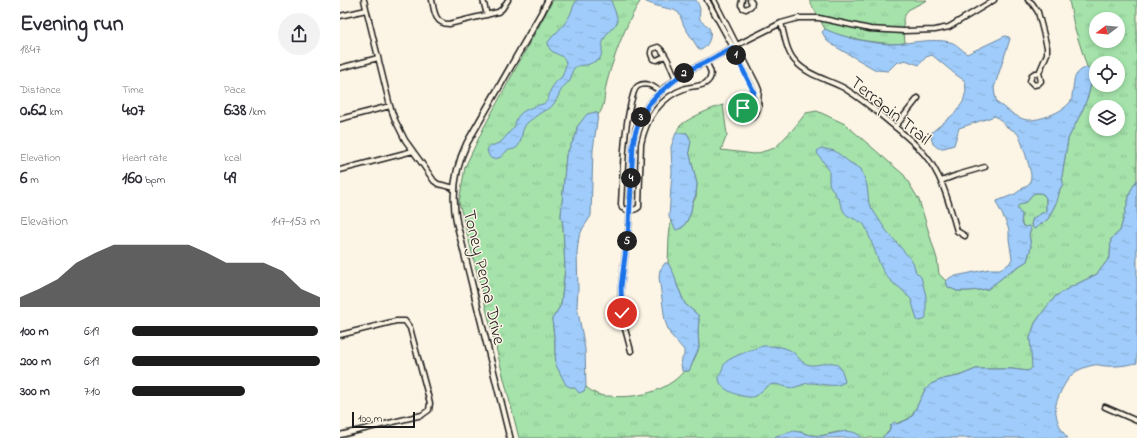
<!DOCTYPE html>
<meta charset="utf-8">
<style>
:root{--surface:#fff;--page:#f2f2f3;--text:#2b2b33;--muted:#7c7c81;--accent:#1c1c1c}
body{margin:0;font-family:"Indie Flower",sans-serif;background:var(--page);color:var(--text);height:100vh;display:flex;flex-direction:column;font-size:15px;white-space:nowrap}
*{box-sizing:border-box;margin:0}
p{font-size:13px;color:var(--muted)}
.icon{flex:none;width:22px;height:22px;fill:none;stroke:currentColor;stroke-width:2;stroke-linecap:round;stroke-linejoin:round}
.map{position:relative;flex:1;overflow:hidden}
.panel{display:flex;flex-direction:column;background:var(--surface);width:340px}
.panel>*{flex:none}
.needle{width:26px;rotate:254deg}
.tools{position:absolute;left:749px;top:12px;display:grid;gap:8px}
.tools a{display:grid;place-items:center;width:36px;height:36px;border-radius:50%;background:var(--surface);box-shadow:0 2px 6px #0003;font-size:20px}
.scale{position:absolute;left:12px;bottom:10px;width:63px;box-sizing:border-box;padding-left:4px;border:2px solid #1c1c1c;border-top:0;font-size:11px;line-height:14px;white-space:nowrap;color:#1c1c1c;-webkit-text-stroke:3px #fcf5e5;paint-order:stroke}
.pin{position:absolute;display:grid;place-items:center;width:34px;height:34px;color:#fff;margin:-17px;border:2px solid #fff;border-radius:50%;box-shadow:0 1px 4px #0007}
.km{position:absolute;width:20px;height:20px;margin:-10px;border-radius:50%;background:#222;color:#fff;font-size:11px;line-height:20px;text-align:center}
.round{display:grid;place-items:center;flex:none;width:42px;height:42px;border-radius:21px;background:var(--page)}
.summary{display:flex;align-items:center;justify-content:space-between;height:68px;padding:0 20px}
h1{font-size:22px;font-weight:700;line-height:30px}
.metrics{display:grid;grid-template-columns:repeat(3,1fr);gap:6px;height:68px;padding:4px 20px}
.metrics div{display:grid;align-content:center}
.metrics b{font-size:17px;font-weight:700}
.metrics small{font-size:11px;font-weight:400}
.metrics p{font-size:11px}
.chart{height:112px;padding:8px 20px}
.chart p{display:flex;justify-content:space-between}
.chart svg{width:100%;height:72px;margin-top:4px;fill:var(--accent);opacity:.7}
ul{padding:0 20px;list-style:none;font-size:13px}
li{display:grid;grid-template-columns:64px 48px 1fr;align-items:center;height:30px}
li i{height:10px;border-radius:5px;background:var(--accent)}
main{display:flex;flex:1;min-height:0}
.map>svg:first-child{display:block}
.grass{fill:url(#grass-tufts);stroke:#608064;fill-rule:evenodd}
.water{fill:url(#water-ripples);stroke:#6b86a1}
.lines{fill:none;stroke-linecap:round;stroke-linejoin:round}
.minor-casing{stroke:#1c1c1c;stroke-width:7}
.tertiary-casing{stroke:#1c1c1c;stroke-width:8}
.minor{stroke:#fcf5e5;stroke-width:4}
.tertiary{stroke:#fcf5e5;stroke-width:5}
.route-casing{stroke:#fff;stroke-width:8}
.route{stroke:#1a73e8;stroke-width:5}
.labels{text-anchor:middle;stroke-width:3;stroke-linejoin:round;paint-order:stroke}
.street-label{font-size:18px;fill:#1c1c1c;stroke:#fcf5e5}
</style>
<main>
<section class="panel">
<div class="summary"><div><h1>Evening run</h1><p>18:47</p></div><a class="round"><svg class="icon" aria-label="share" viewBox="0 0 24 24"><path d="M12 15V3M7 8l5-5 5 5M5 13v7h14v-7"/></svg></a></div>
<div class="metrics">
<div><p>Distance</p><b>0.62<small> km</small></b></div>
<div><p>Time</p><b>4:07</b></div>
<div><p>Pace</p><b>6:38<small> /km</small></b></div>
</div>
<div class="metrics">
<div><p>Elevation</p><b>6<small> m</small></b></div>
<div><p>Heart rate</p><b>160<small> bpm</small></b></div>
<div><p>kcal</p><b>49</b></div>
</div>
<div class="chart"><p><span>Elevation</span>147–153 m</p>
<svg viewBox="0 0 160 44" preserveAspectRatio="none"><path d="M0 44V38L10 33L20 27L30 17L40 11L50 6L60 6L70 6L80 6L90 6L100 11L110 17L120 17L130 17L140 22L150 33L160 38V44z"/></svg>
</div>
<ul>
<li><b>100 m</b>6:19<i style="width:99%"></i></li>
<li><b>200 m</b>6:19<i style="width:100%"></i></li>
<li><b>300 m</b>7:10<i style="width:60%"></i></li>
</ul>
</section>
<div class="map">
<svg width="797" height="438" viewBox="0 0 797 438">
<defs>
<pattern id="grass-tufts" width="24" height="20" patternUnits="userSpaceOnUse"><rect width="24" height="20" fill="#a5e3ab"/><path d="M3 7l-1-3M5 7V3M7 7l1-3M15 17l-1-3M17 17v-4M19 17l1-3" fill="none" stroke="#8dc293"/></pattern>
<pattern id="water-ripples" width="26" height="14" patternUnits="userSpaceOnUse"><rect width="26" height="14" fill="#9fccfa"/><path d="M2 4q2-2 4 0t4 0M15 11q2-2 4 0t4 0" fill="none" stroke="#88afd6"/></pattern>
</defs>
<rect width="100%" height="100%" fill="#fcf5e5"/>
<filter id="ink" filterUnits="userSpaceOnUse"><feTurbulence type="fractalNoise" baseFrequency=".025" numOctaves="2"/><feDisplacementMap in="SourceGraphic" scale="8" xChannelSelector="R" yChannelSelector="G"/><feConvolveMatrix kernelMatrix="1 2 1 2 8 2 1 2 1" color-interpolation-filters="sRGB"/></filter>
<g filter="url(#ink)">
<path class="grass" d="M213,0H301C289,19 280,40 273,62C270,70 268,78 266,86C264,95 265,108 258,115L257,113L242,121L237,127L236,135L226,155L221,216L223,225L225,268L221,305L212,319L215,344V354L220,373L224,379L235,388L244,391L246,387C250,390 255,394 260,395C262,396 266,396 269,396C295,399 327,392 344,371H349L359,348L358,331L359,319L358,315L345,304L337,285L328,263L329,238L331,219L333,224L342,228L347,221L351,212L352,204L356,197L357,184L349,151L351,141L347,133H336C337,132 338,127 339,127C344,120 374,107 383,105L387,135L381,150L415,154L435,148L454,128L466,113L477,111L505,124L564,175L579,200L597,259L599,274L606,281L608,287L617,291H629L648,289L668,273L687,261L691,247L689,234L691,230C681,226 681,225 682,214L678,210L677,207L680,204L687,202C691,194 695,191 703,194L706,198V211L693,218L691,225L694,229L708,219L717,201L720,189L723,184L722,176L728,139L743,109L748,96L752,80V71L747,67L734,26L729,0H797V180L791,190L780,231L771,239L770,257L757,274L729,288L716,296L705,309L695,323L690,338L693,368L688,371L672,369H636L619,376L603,379L591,384L585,390L572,416C566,421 558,423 551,425L549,431L542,438H522L519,435L498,432L480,436L469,435L461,432L436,436L434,438H179L119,202L125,167L144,127ZM756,19H778V41H756ZM756,63H778V85H756ZM756,107H778V129H756Z
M469,0H587L568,10L563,19L565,43L553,44L526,41L494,34L485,29Z"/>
<path class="water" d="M237,0H271C273,9 278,14 277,23C270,30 263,37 262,47C262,53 262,55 259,60C255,61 250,64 247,65C242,65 238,65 234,68C231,71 232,77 230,81C219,88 220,97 212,106C209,110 206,109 202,112C197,115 191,120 187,123C180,130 183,144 176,148C174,150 170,149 167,151C160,156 164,158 152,159L149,156L147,150L149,147L161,142L175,126C175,114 186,109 196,106C199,105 203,104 205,103C209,100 209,95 210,91C213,85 217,80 222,77C223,73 226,67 226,63C225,52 207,56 208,42C214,34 222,28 227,20C232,14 232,6 237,0Z
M305,0H356C358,3 359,6 360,9C360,12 359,16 360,19C361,23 367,24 369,28C373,35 368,47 361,50L358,48L344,26L339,13L334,10L317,6L306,2Z
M485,29C504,38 533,44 554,44C571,43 593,38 610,42C616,43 622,50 627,54L665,36L669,37L670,39L654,88L655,95L657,103C666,108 676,118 687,120C699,121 724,112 731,101C732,100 732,96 732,95C735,81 731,74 747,67L752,71V80L748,96L743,109L728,139L722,176L723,184L720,189L717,201L708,219L694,229L691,225L693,218L706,211V198L703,194C695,191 691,194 687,202L680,204L677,207L678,210L682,214L681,224L684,227L689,226L691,230L689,234L691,247L687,261L668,273L648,289L629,291H617L608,287L606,281L611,277L649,269H660L669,264L672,259L669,239V230L665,220L658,206L657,201L675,194L690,183C690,181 691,178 691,176C691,170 681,139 678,134C675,131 671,129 667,127C663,124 660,119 655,116L619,128L614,145L604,148H598L593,144L591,137L592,132L615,113L623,102L626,91L625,81L615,74L592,55L586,57L579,65L565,60L556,63L548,71L536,70L496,47L487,41L482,32Z
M256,112L258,115L253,150L251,216L243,228L239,237L237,252L238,289L237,306L245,349L246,387L244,391L239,393L235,388L230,387L226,385L216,365L215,354V344L212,319L221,305L225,268L223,225L221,216L226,155L236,135L237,127L247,114Z
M336,133H347L351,141L349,151L357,184L356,194L352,204L351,212L347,221L342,228L336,230L329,217L332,171L331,147Z
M481,148L495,151L509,162L513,164L521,169L527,185L529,204L545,229L573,262L576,272L581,277L586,296V317L584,320L579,321L577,320L571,299L560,288L552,282L547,277L541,267L526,228L523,223L508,216L504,212L498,198L490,186L489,182V170L477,153L478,150Z
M797,180V363C787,365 777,367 766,366C762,366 758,364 754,365C749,366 742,368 737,371C727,376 719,394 716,404C714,415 720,431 728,438H542L549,431L551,425L554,422L557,424L569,419L572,416L585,390L591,384L603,379L619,376L636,369H672L688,371L692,368L690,338L695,323L705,309L716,296L729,288L757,274L770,257L771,239L780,231L791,190Z
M325,263H328L334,274L337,285L345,304L358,315L359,319L358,331L359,348L349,371H342L341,364L342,359L344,355V350L330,334L325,321L319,277L320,270Z
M423,346C434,346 447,346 455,354C458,357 461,361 464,363C480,372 499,347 505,382C494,389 482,383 470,383C464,383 458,387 452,388C446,388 440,384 434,384C423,385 419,399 408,397C399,396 379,390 379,378C379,376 381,372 382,370C383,367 384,364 386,362C391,357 415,348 423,346Z
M454,431C463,432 470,436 479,436C494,435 511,425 522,438H434L436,436Z"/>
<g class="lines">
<defs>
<path id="minor" d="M24,0L50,106L55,120L65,140L83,165L94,181L98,184L115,188
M92,0C94,11 95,24 109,24L158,12L162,9L168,0
M143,0L147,15
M367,0L393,47L415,92L412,101
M374,0L417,85L419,90L418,102
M402,0L401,5L403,8L406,9L411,6L412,3L410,0
M688,0L692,3L698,12L707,47V54L699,73L701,81L698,84L694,85L690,81L692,75L695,73H699
M0,16L26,10
M441,23C445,36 446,52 456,62C467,75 489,80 504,88C520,98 534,109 548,121C560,131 573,141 584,154C603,176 609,204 617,231L625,236
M325,56L317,60L313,59C311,55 310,53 312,49L318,47C326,52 332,70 336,79
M0,68L38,58
M321,92C314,87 307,81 298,86C293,89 293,97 291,102C283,136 283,170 281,204L282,208C287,211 295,211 299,207L301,144C306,119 320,97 346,88C352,86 362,87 367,82C374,76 370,69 366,62
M412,101L418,102L419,106L415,116L407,120C396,113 404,105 412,101Z
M0,119L50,106
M555,127L578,98
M0,170L73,151
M601,181L617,175L645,167
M0,335L56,321H65L70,328L90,403L89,410L82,415L0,435
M291,351L284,325L281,300V287L289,225L293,145L296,128L303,113L308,105L325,87L347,71L366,62L393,47L441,23L459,18H479L530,29L564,31L595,30L609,27L654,0
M765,407L797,421"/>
<path id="tertiary" d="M170,438L117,224C111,196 115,168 127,143L202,12L208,0"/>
</defs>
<use href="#minor" class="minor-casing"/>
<use href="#tertiary" class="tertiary-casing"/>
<use href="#minor" class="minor"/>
<use href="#tertiary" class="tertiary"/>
</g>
</g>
<g class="lines" filter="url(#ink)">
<defs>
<path id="route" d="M282,313L281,287L289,225L293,145L295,134L299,122L308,105L317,95L336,79L347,71L366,62L392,48L414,92L412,101L406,104L403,108"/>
</defs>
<use href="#route" class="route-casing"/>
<use href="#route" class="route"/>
</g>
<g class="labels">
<g class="street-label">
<text transform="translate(551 110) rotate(39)" y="6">Terrapin Trail</text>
<text transform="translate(145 277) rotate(77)" y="6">Toney Penna Drive</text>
</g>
</g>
</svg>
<div class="tools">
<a><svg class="needle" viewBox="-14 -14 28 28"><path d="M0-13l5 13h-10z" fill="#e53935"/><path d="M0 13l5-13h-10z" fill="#7c7c81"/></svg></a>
<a><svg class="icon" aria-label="locate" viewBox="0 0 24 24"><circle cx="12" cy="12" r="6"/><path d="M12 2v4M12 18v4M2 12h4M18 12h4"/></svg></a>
<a><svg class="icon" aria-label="layers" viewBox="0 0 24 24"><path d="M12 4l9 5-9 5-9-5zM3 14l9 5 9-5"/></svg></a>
</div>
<div class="scale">100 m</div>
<div class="pin" style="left:403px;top:108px;background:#1e9e55"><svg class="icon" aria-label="arrive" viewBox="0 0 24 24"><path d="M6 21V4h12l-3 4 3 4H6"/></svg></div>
<div class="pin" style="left:282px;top:313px;background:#d93025"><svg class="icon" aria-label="check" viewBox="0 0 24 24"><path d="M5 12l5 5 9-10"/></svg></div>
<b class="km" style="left:396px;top:55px">1</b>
<b class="km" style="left:344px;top:73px">2</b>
<b class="km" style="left:301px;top:117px">3</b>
<b class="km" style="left:291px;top:178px">4</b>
<b class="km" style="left:287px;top:241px">5</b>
</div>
</main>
